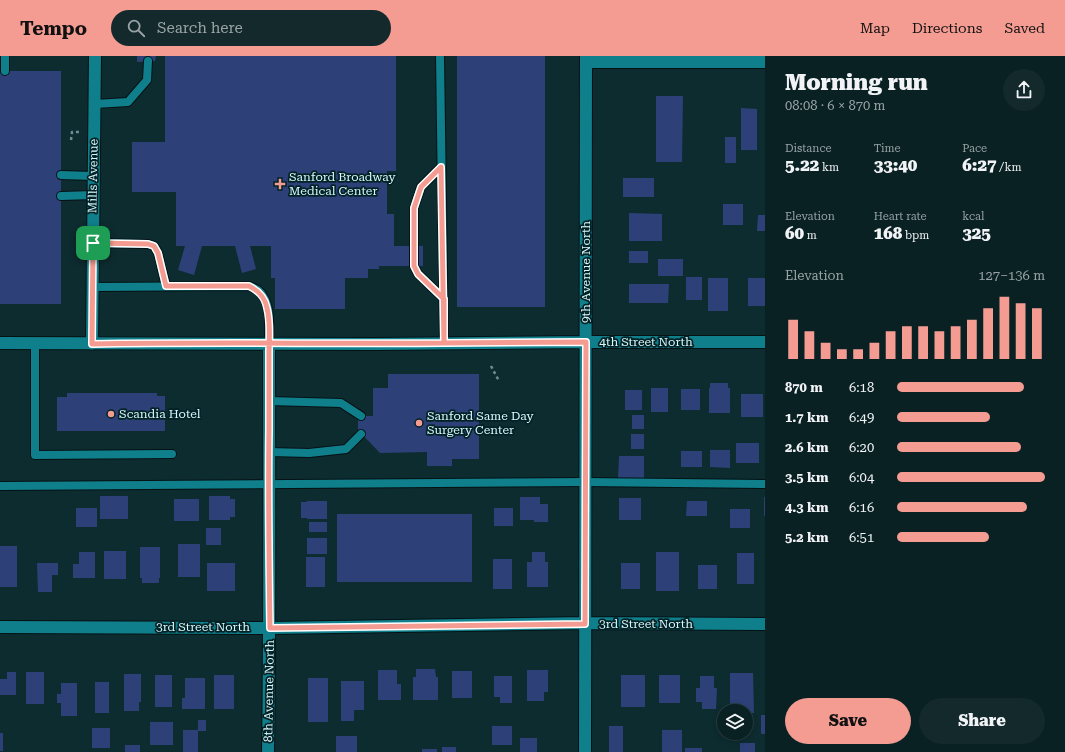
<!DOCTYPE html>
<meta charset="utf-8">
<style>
:root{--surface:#0a2124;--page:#13292c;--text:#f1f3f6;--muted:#99a3a6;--line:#2a3e41;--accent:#f59c92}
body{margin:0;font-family:"Roboto Serif",serif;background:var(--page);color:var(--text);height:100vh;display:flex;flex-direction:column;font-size:15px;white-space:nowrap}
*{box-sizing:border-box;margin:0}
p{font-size:13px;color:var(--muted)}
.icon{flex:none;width:22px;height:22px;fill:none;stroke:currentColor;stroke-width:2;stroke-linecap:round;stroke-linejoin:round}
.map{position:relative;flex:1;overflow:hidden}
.drawer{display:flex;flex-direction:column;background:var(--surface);width:300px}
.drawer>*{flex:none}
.fabs{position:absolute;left:717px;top:648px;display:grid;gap:8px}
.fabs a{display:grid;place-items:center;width:36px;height:36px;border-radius:50%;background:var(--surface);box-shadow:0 2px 6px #0003,0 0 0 1px var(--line);font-size:20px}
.pin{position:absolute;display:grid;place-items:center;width:34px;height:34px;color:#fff;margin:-17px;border-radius:8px;box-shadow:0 2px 6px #0006}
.round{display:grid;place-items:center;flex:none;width:42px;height:42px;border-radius:21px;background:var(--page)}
.overview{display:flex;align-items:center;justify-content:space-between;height:68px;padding:0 20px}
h1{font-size:22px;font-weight:800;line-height:30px}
.metrics{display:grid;grid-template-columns:repeat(3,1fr);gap:6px;height:68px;padding:4px 20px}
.metrics div{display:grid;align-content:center}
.metrics b{font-size:17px;font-weight:800}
.metrics small{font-size:11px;font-weight:400}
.metrics p{font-size:11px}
.chart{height:112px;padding:8px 20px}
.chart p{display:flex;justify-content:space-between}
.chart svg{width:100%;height:72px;margin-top:4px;stroke:var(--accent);stroke-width:6}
.primary-button{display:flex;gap:8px;margin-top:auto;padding:8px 20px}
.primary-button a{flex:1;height:46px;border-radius:24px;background:var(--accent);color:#111;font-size:16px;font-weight:800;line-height:46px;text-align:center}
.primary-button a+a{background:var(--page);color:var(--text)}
ul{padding:0 20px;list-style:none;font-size:13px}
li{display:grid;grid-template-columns:64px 48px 1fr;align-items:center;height:30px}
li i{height:10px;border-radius:5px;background:var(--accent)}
header{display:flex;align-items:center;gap:24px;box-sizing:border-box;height:56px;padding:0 20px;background:var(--accent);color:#111}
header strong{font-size:19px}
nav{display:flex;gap:22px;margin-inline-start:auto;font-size:14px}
.search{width:280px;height:36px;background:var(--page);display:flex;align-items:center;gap:10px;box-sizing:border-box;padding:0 14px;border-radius:22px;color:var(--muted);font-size:15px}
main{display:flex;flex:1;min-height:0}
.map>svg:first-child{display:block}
.building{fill:#2d4178}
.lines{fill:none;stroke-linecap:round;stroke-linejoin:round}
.lane-casing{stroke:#061214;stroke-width:10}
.street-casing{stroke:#061214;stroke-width:14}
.path{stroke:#6c8d92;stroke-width:2.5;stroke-dasharray:3 3;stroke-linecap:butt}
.lane{stroke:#0f7f8b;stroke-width:8}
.street{stroke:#0f7f8b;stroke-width:12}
.route-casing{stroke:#fff;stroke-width:8}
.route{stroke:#f59c92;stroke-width:5}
.poi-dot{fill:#f59c92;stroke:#032226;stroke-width:1.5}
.labels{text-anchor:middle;stroke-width:3.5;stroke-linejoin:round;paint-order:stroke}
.street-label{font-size:12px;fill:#d7faff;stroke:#032226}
.poi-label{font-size:12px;fill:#d7faff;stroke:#032226;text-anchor:start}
</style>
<header>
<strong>Tempo</strong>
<div class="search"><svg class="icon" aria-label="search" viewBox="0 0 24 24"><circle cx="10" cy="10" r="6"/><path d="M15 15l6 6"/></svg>Search here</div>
<nav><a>Map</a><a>Directions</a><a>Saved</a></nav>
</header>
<main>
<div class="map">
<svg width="765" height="696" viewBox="0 0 765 696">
<rect width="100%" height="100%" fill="#0d2c30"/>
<path class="building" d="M137,0H156L155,5L137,6Z
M165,0H396V115H387V158H394V190H423V210H379V213H368V222H345V253H275V222H271V190H250L256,213L242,217L235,190H202L194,219L178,214L185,190H176V136H132V86H165Z
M457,0H545V251H457Z
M0,15H61V248H0Z
M656,40H683L682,106H656Z
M741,52L757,53V94H741Z
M725,81H736V107H725Z
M623,122H654V141H623Z
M723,148H743V169H723Z
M629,157L662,158V185H629Z
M758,159H765V175H757Z
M629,195H648V207H629Z
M658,203H683V220H658Z
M686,221H702V244H686Z
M708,222H728V255H708Z
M748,222H765V250H748Z
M629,228H669L668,247H629Z
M388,318H479V403H452V410H427V396L380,397L358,374V360H373V332H388Z
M710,327H728V332H730V357H709V332H710Z
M651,332H668V356H651Z
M681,333H700V354H681Z
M625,334H642V354H625Z
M67,337H157V340H165V375H57V341H67Z
M741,338H763V361H741Z
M632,359H644V373H632Z
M631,378H644V393H631Z
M736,387H759V407H736Z
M710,394H730V412L710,411Z
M681,395H702V411H681Z
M619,400H644V423H618Z
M100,440H128V463H100Z
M209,440H230V443H235V461H230V464H209Z
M520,441H540V448H548V466H534V464H520Z
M764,441H765V460H764Z
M619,442H641V464H619Z
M174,443H199V465H174Z
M307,445H327V463H307V462H301V446H307Z
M687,445H707V460H686Z
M76,452H97V471H76Z
M494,452H513V470H494Z
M730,453H750V472H730Z
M337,458H472V526H337Z
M309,466H327V476H309Z
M206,472H221V489H206Z
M307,482H327V498H307Z
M178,488H200V521H178Z
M0,490H17V531H0Z
M140,491H160V522H159V527H142V522H140Z
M104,495H126V523H104Z
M79,496H95V522H73V508H79Z
M532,496H545V506H548V531H527V506H532Z
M656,496H679V535H656Z
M737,497H754V528H737Z
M306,501H325V531H306Z
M493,503H512V533H493Z
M37,507H58V519H52V536H38Z
M207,507H235V535H207Z
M621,507H640V533H621Z
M698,509H717V533H698Z
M416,613H435L436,621H438V644H413V621H416Z
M378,614H397V628H401V644H378Z
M527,614H548V636H544V645H527Z
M452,615H472V642H452Z
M7,616H16V639H0V623H7Z
M26,616H44V648H26Z
M730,617H753L754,657H746V655H736V649H730Z
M124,618H141V646H139V655H124Z
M155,619H172V651H155Z
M214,619H234V653H214Z
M621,619H645V651H621Z
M659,619H680V647H659Z
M494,620H512V647H500V641H494Z
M700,620H714V632H717L716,653H702V646H696V632H700Z
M185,622H205V653H182V642H185Z
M308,622H328V666H308Z
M341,625H364V654H354V665H341Z
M95,626H109V657H95Z
M61,627H77V660H61V647H57V638H61Z
M761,659H765V678H761Z
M198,664H206V675H198Z
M150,666H173V689H150Z
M492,670H512V689H492Z
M609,670H623V696H609Z
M92,672H110V692H92Z
M183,674H198V696H183Z
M662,674H682V696H662Z
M0,677H3V695H0Z
M336,680H357V696H336Z
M520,682H537V696H520Z
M740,687H755V696H740Z
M125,689H140V696H125Z
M442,691H456V696H442Z
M685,692H702V696H685Z
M422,693H437V696H422Z"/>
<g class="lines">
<defs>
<path id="lane" d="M5,0V15
M440,0L444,287
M95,48L128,46L147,24L148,5
M441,111L421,131L414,152V210L418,218L444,243
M61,119L93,120
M61,140L93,139
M93,187L148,188L154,190L158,197L166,230
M92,231L249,230C252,231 256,233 258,234C272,246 269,270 269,287
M35,287V399L172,398
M269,345L341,347L361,360
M269,396L309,397L346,393L361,378
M0,430L586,426L765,428"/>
<path id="street" d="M586,6H765
M0,287L377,288L586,286H765
M92,288L95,0
M0,571L270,572L585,567L765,568
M268,696C270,560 269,423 269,287
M585,696L586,0"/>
</defs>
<use href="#lane" class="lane-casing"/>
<use href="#street" class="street-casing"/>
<path class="path" d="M71,84L72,76H82
M491,310L499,325"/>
<use href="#lane" class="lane"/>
<use href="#street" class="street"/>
</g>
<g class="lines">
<defs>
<path id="route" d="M93,187L148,188L154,190L158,197L166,230H249C259,235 265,241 267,252C271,267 269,283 269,298C269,323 269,349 269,374C268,440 269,506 270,572L585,568L586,286L444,287L441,111L421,131L414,152V210L418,218L444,243V287C327,288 209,286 92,288L93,187"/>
</defs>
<use href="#route" class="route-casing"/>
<use href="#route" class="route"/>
</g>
<g class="poi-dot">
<path d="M278 122h4v4h4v4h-4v4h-4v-4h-4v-4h4z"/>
<circle cx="111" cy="358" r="4"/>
<circle cx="419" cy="367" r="4"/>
</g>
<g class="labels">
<g class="street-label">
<text transform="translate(93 120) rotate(-89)" y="4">Mills Avenue</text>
<text transform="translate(586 216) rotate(-90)" y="4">9th Avenue North</text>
<text x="646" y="290">4th Street North</text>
<text x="646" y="572">3rd Street North</text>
<text x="203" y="575">3rd Street North</text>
<text transform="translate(269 635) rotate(-89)" y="4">8th Avenue North</text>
</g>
<g class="poi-label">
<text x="289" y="125">Sanford Broadway<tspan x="289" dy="14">Medical Center</tspan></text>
<text x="119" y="362">Scandia Hotel</text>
<text x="427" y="364">Sanford Same Day<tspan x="427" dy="14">Surgery Center</tspan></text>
</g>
</g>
</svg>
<div class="fabs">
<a><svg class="icon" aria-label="layers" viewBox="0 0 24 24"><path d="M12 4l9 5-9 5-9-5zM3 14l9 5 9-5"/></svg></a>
</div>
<div class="pin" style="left:93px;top:187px;background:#1e9e55"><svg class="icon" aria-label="arrive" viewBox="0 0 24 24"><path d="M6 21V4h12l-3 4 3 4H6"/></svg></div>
</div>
<section class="drawer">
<div class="overview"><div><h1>Morning run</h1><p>08:08 · 6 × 870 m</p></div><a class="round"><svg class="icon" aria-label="share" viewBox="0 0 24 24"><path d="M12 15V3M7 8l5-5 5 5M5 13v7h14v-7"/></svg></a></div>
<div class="metrics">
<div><p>Distance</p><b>5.22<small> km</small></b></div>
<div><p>Time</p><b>33:40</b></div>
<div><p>Pace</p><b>6:27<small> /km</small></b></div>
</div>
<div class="metrics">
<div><p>Elevation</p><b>60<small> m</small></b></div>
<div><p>Heart rate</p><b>168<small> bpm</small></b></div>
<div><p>kcal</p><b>325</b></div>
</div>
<div class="chart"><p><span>Elevation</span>127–136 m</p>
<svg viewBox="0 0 160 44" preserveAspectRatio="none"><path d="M5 44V20M15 44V27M25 44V34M35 44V38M45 44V38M55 44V34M65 44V27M75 44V24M85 44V24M95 44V27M105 44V24M115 44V20M125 44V13M135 44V6M145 44V10M155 44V13"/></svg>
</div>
<ul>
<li><b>870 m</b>6:18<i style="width:86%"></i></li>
<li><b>1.7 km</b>6:49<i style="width:63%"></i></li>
<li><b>2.6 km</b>6:20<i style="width:84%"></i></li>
<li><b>3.5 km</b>6:04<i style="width:100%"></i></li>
<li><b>4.3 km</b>6:16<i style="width:88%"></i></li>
<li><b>5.2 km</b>6:51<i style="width:62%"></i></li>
</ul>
<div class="primary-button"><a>Save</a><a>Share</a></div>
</section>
</main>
